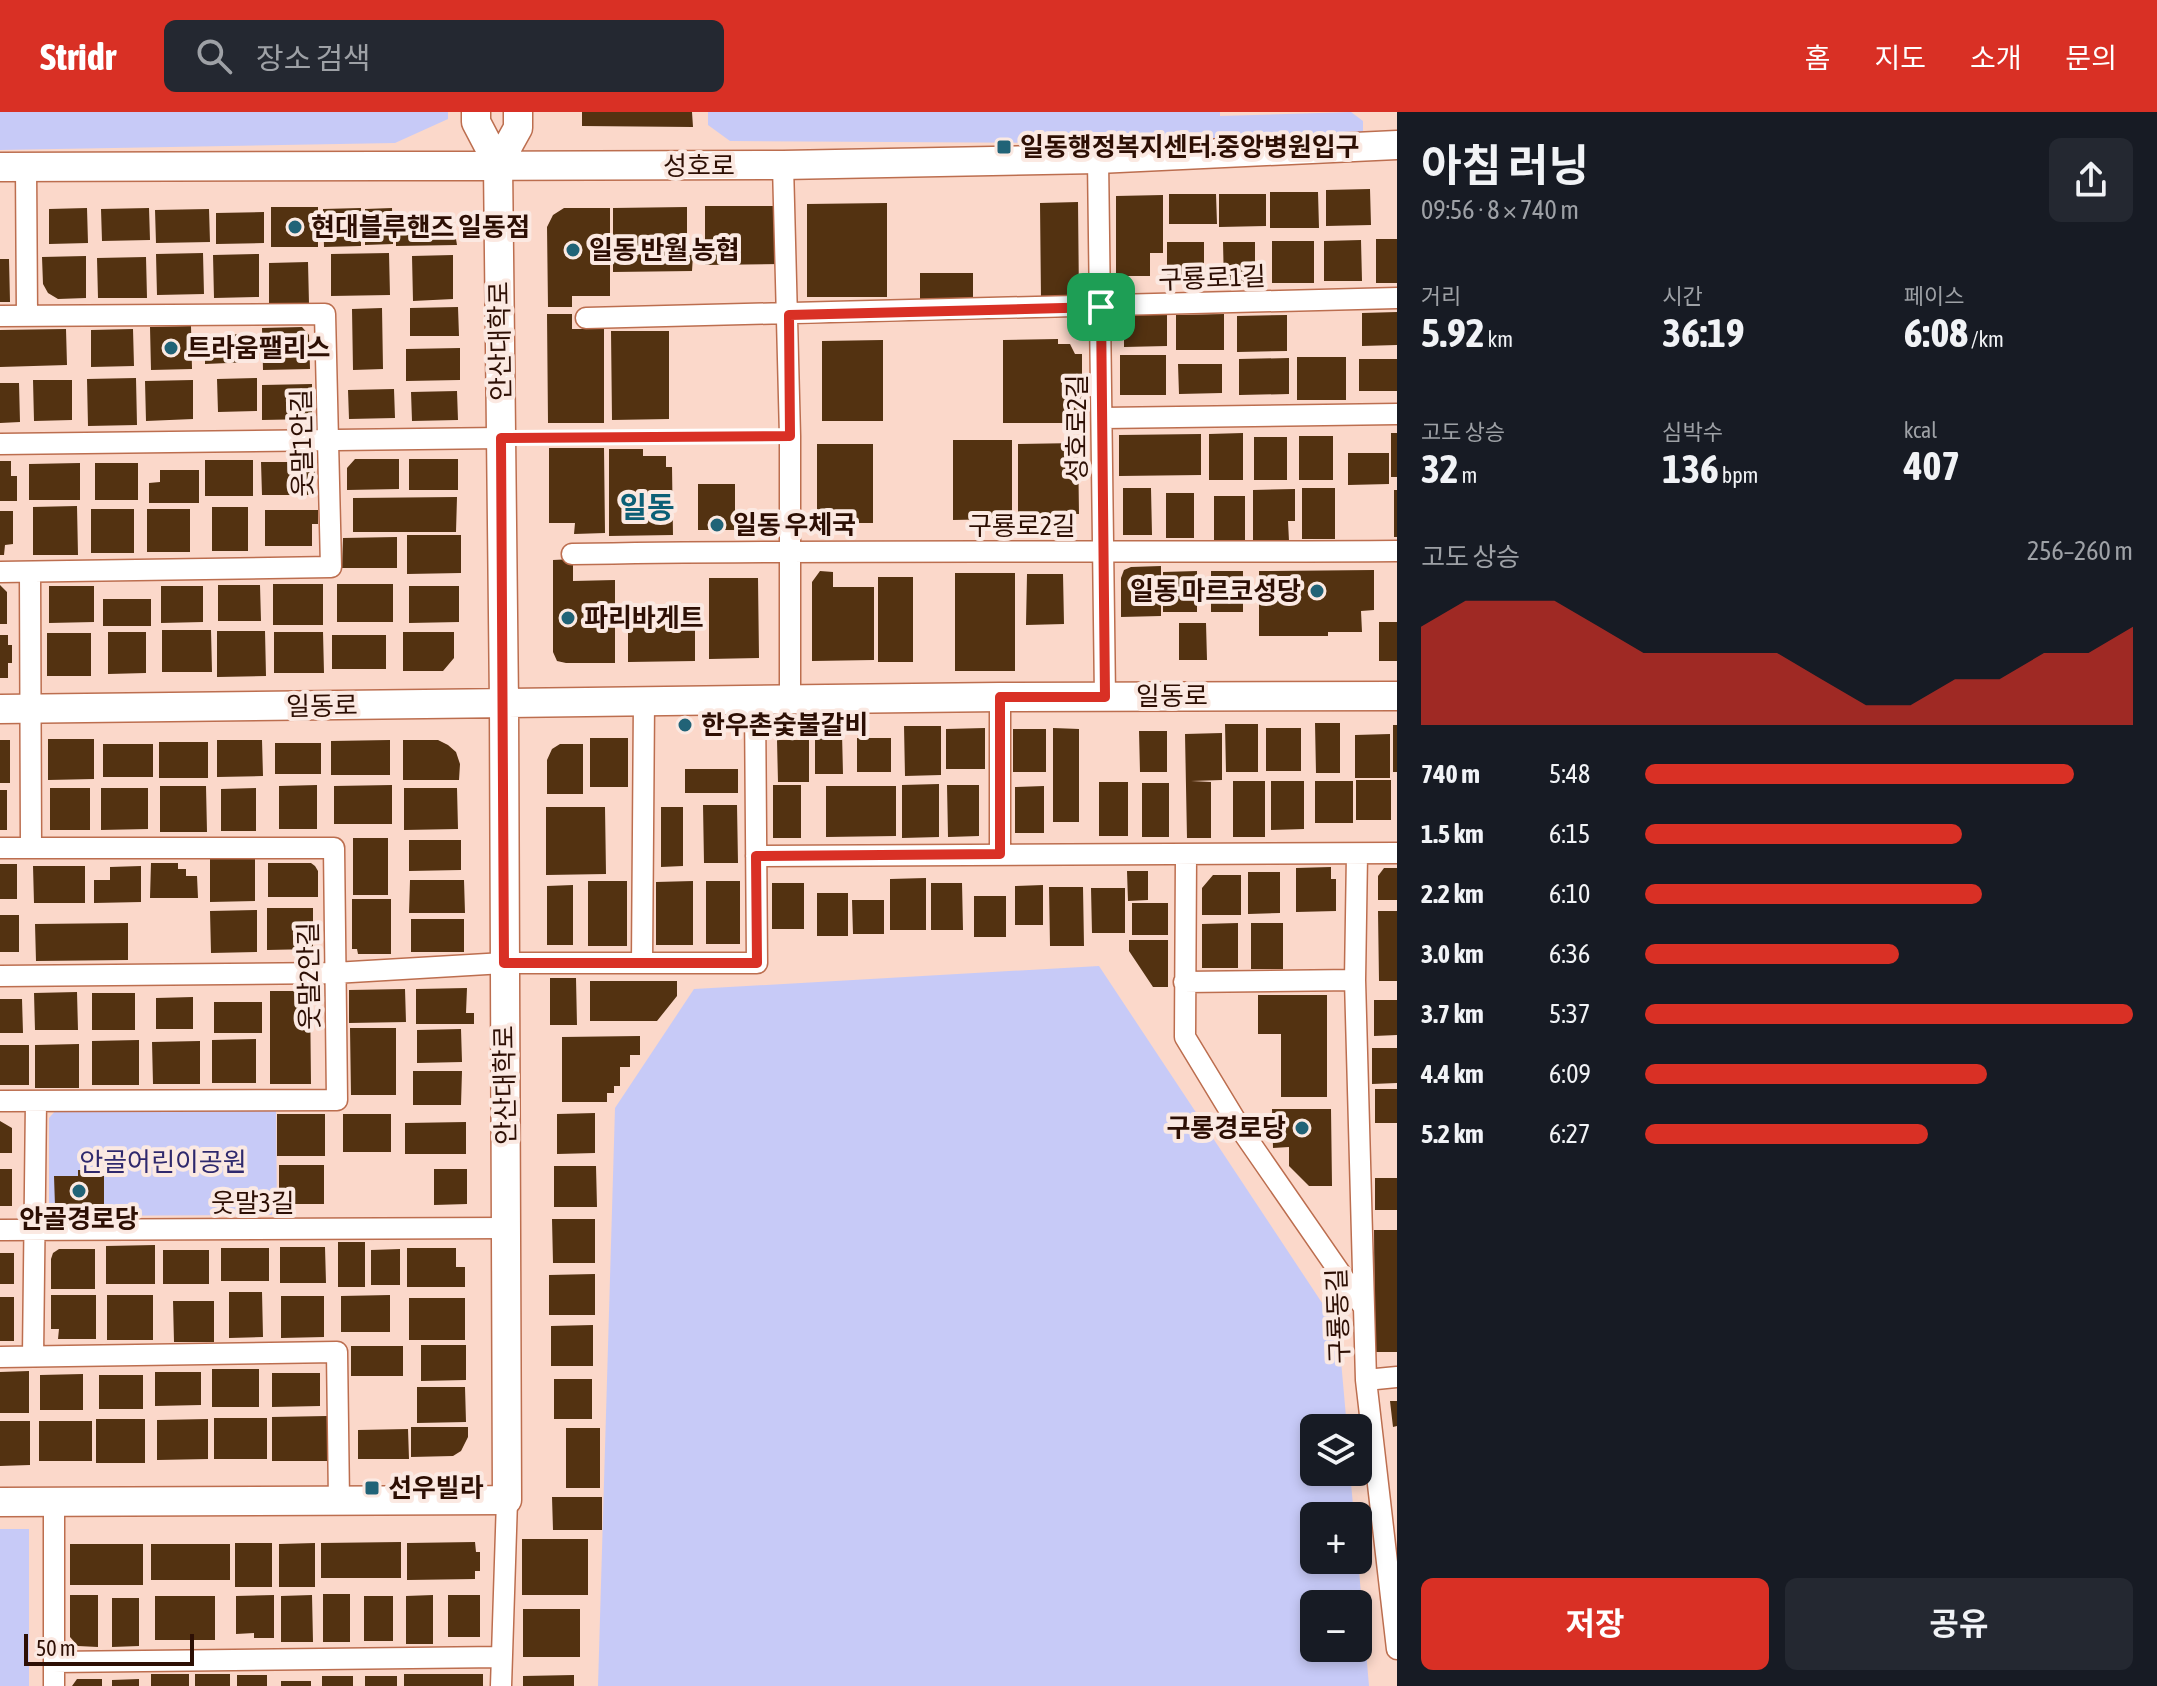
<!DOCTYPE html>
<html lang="ko">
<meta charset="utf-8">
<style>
:root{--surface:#171b24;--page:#242831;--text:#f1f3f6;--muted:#9ea1a6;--accent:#d93025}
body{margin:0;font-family:"Asap Condensed","Noto Sans KR",sans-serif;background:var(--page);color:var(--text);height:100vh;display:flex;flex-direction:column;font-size:30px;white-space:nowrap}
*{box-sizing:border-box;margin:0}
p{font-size:26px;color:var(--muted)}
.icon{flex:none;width:44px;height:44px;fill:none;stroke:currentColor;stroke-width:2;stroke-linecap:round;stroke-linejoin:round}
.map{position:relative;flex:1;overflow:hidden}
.details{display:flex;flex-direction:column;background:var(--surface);width:760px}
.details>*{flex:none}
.controls{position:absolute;left:1300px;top:1302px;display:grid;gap:16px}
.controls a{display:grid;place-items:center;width:72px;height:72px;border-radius:12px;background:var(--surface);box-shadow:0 4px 12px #0003;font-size:40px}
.scale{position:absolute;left:24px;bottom:20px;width:170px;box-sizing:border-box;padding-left:8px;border:4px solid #2d0f04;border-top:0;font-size:22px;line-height:28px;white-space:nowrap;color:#2d0f04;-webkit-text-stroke:6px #fbe9e2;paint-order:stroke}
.pin{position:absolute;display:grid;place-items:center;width:68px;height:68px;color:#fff;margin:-34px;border-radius:16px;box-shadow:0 4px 12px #0006}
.round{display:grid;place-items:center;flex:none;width:84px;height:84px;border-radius:12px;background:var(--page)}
.headline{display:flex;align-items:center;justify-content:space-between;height:136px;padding:0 24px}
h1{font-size:44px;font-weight:700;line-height:60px}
.metrics{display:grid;grid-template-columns:repeat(3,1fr);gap:12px;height:136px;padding:8px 24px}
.metrics div{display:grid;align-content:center}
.metrics b{font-size:40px;font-weight:700}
.metrics small{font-size:22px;font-weight:400}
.metrics p{font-size:22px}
.chart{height:224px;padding:16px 24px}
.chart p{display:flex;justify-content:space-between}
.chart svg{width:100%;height:144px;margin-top:8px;fill:var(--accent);opacity:.7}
.primary-button{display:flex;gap:16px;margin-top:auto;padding:16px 24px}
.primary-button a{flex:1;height:92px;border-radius:12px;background:var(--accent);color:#fff;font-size:32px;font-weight:700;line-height:92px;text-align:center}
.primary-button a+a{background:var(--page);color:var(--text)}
ul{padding:0 24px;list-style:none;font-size:26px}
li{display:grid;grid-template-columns:128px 96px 1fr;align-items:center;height:60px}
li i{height:20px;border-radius:10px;background:var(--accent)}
header{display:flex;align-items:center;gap:48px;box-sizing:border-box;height:112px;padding:0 40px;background:var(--accent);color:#fff}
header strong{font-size:38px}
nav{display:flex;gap:44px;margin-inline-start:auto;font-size:28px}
.search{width:560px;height:72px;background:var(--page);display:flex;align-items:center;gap:20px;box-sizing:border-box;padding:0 28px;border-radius:12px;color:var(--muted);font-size:30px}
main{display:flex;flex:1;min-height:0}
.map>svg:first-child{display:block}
.green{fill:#c7caf7;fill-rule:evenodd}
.building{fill:#533211}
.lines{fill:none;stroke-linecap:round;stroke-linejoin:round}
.lane-casing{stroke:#bc6e4f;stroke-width:13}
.street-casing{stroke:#bc6e4f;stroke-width:23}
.secondary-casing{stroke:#bc6e4f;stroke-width:31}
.lane{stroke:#fff;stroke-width:10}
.street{stroke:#fff;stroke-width:20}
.secondary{stroke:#fff;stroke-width:28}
.route-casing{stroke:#fff;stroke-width:16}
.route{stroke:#d93025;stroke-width:10}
.poi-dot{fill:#216377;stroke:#fbe9e2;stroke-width:3}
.labels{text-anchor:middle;stroke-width:8;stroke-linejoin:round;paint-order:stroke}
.poi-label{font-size:26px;font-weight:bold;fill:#2d0f04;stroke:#fbe9e2;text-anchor:start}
.street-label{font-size:26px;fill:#2d0f04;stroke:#fbe9e2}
.park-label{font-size:26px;fill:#2f296d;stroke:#fbe9e2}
.quarter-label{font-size:30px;font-weight:bold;fill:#0c5f76;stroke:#fbe9e2}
</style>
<header>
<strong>Stridr</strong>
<div class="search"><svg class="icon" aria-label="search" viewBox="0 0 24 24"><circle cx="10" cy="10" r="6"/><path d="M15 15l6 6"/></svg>장소 검색</div>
<nav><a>홈</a><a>지도</a><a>소개</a><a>문의</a></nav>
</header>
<main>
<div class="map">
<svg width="1397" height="1574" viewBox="0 0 1397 1574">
<rect width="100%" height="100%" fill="#fbd8ca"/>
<path class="green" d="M0,0H448V7L395,31L0,38Z
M708,0H1220V4L1351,0L1363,9V33L730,29L708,13Z
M1099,854L1338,1215L1347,1316H1314V1360H1350L1354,1404H1314V1448L1358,1447L1369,1574H598L615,996L694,877ZM1314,1492H1358V1536H1314Z
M276,996L277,1103L57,1104L49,1096V1006L56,998Z
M0,1417H29V1574H0Z"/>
<path class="building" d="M582,0H692L693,15L582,14Z
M1370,77L1371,113L1326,114V78Z
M1270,80H1318L1319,116H1270Z
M1169,82H1216L1217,112H1169Z
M1219,82H1266V114L1219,115Z
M1163,83V141H1150V164H1116V84Z
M1078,90L1079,187H1041L1040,91Z
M887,91V185H807V92Z
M705,94H782V152L705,153Z
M271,95H318V135H271Z
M687,95V143H693L692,159L613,160V96Z
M87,96L88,131L49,132V97Z
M149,96L150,128L102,129L101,97Z
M361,96V134L324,135L323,97Z
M392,96L393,132L365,133V97Z
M564,96H610V184H572V195H548L547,115L553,103Z
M209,97L210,130L156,131L155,98Z
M264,100V131L216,132V101Z
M439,101L453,109L457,133L396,134V102Z
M1376,127H1397V171H1376Z
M1361,128L1362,169H1324V129Z
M1272,129H1314V171H1272Z
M1167,130H1204V172H1167Z
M1223,130H1255V173H1224Z
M203,141L204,182L157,183L156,142Z
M389,141L390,183L331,184V142Z
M259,142V185L214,186L213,143Z
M453,143V187L413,189L412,144Z
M86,144V186L58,187L48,181L43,172L42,145Z
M146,145L147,186H98L97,146Z
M0,147H9L10,190H0Z
M308,150L309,192L269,193V151Z
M920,161H973V186L920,187Z
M458,195L459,224H410V196Z
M382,196L383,257L353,258L352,197Z
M1397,200V233L1362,234V201Z
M1132,201H1167V234L1124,235V210L1126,204Z
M547,202H572V217H604V311H548Z
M1224,202V238H1176V203Z
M1287,203V239L1237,240V204Z
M191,214L192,257L151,258L150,215Z
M302,215L309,223L310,257L263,258L262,216Z
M66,217L67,253L0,255V218Z
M133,217L134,254L91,255V218Z
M611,219H669V307L612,308Z
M251,222V250L205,252V223Z
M1058,227V232H1070L1075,242H1082V311H1003V228Z
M883,228V309H822V229Z
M460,236V268L406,269V237Z
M1120,243H1166V283H1120Z
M1297,245H1346V288H1297Z
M1289,246V282L1239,283V247Z
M1359,247H1397V279H1359Z
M1178,252H1222V281L1179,282Z
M136,266L137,313L88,314L87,267Z
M257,266V299L218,300L217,267Z
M33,268H72V308L34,309Z
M193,268V307L146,309L145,269Z
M0,271H19L20,310L0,311Z
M312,272V307L262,308V273Z
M394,277L395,306L349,307L348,278Z
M457,279L458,308L412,309L411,280Z
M1243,321V368H1209V322Z
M1391,321H1397V365H1391Z
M1201,322V363L1119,364V323Z
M1299,324H1333V368H1299Z
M1254,325H1287V368H1254Z
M953,328H1012V399H1001V407L953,408Z
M1078,331L1079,402H1018V332Z
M817,332H873V411H817Z
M549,336H604L605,421L574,422L575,411H549Z
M609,337H643V344H666V355H672L673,423L609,424Z
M1348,341H1389V372L1348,373Z
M355,347H399V377L347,378V356Z
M409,347H458V378H409Z
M205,348H253V384H205Z
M0,349H11V364H17V389H0Z
M261,350H302L311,354L315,359V383H262Z
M80,351V388H29V352Z
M95,351H138V388H95Z
M160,358H199V391H149V371L160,370Z
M698,372H735V418H698Z
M1123,376H1151L1152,423H1123Z
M1302,376H1335V427H1302Z
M1295,377V409H1288L1289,429H1253V378Z
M1394,378H1397V425H1394Z
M1166,381H1194V426H1166Z
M1214,384H1245V433H1214Z
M457,385L456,420H353V386Z
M77,394L78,443H33V395Z
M212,395H248V439H212Z
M91,397H134V441H91Z
M147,397H190V440H147Z
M265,398H318V412H312V434H265Z
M0,399H13V432L5,433L4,443H0Z
M407,423H461V461L407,462Z
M397,425V456H342L343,426Z
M573,447V469L615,468V551H566L557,549L553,540V448Z
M1161,454V504L1121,505V466L1124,458L1131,455Z
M1374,458V498L1361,499L1362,520H1328V524H1259V459Z
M820,459L833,460V475H874V548L812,549V470Z
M1197,459V500H1163V460Z
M1211,459H1243V500H1211Z
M955,461H1015V559H955Z
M1027,462H1063L1064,512L1026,513Z
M878,465H913V550H878Z
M709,466H758L759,546L709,547Z
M273,472H323V513H273Z
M337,472H393V510H337Z
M0,473L7,480V512H0Z
M218,473H260L261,509H218Z
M49,474H94V510L49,511Z
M161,474H203V510L161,511Z
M409,474H459V510L409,511Z
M103,487H151V514H103Z
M628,510H695V549L628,550Z
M1379,510H1397V549H1379Z
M1179,511H1206L1207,548H1179Z
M162,518H211L212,560H162Z
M217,519H265L266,564L217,565Z
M108,520H146V561L108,562Z
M274,520H323L324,561H274Z
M403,520H454V546L443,559H403Z
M47,521H91V564H47Z
M0,523H8V533H12V551H8V566H0Z
M332,523H386V557H332Z
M1315,611H1340V661H1316Z
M1225,612H1258V660H1226Z
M1393,613H1397V660H1393Z
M904,614H941V663L905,664Z
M985,616V657H946V617Z
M1053,616L1079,617V710H1053Z
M1266,616H1301V659H1266Z
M1013,617H1046V660H1013Z
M1139,619H1167V660H1140Z
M842,621L843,662H815V622Z
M1222,621V668L1191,669L1211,670V726H1187L1185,622Z
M1390,622V666H1355V623Z
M590,626H628V675H590Z
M857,626H891V660H857Z
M48,627H94V667L48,668Z
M0,628H10V671H0Z
M217,628H262L263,664L217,665Z
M390,628V663H331V629Z
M403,628H438L448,633L456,640L460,652L459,668H403Z
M777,628H809V670H778Z
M159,630H208V666H159Z
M275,631H321V662H275Z
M103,632H153V665H103Z
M560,632H583V682H547V648L552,637Z
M685,657H738V681H685Z
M1356,668H1391V708H1356Z
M1233,669H1265V725H1233Z
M1271,669H1304V717L1271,718Z
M1315,669H1353V711H1315Z
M1099,670H1128V724H1099Z
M1142,671H1169V725H1142Z
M939,672V725L902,726V673Z
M317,673V717H279V674Z
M392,673V712H334V674Z
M773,673H801V726H773Z
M947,673H979V724L948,725Z
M160,674H206L207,720H160Z
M826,674H896V724L826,725Z
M1044,674V721H1015V675Z
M50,676H90V718H50Z
M101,676H148V717L101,718Z
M256,676V719H221V677Z
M404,676H457L458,717L404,718Z
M0,678H7V718H0Z
M703,693H737L738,751H704Z
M546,695H605L606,762L546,763Z
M661,695H683V754L661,755Z
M353,726H388V783H353Z
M409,728H461V758L409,759Z
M210,746H255V789L210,790Z
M151,751H178V757H186V764H197L198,786H150Z
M268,751H311L315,754L318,759V785H268Z
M0,752H17V787H0Z
M33,754H85V791H34Z
M141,754V790L94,791V768H110V755Z
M1331,755V767H1336V799L1296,800V756Z
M1384,756H1397V788H1378V764Z
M1127,759H1148V788L1128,789Z
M1248,760H1280V801L1248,802Z
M1213,763H1241V803H1202V776Z
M926,766V818H890V767Z
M410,768H464L465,801H409Z
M588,769H627V834H588Z
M693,769V833H656V770Z
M706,769H740V832H706Z
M772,771H804V817H772Z
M931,771H962L963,818H931Z
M573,773V833H547V774Z
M1043,773V813H1015V774Z
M1049,775H1083L1084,834H1050Z
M1091,776H1125V821H1092Z
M817,781H848V824H817Z
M974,784H1006V825H974Z
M352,787H391V842H358L357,837H352Z
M852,788H884V822H853Z
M1132,791H1168V823H1132Z
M267,796H313V837L267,838Z
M257,798V840L211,841L210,799Z
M1378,799H1397V869H1379Z
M0,803H19V840H0Z
M411,807H464V840H411Z
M128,811V848L36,849L35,812Z
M1238,811V856H1202V812Z
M1251,811H1283V857H1251Z
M1129,828H1168V875H1153L1129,839Z
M550,866H576L577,913H550Z
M590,869H677V884L657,909H590Z
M467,876L466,901H474V912H416V877Z
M405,877L406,910L349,911V878Z
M270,879H310L311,972H270Z
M77,880L78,918H35L34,881Z
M92,881H135V918H92Z
M1258,883H1327V985H1281V922H1258Z
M193,885V917H156V886Z
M0,887H22L23,921H0Z
M1374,888H1397V923L1374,924Z
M214,890H262V921H214Z
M350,916H396V983H351Z
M461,917L462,950L417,951V918Z
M640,924V943H630V955H620V974H614V981H607V990H562V925Z
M256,927V971H212V928Z
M139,928V973H92V929Z
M200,929V972H153L152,930Z
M79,932V976H35V933Z
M0,933H29V973H0Z
M1372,936H1397V971L1372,972Z
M413,959H462L461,993H413Z
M1375,977H1397V1011H1375Z
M1272,997H1331L1332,1074H1309L1289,1054V1035L1273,1036Z
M595,1001V1041L557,1042V1002Z
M277,1002H325V1044H277Z
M343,1002H391V1040H343Z
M0,1009L12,1016V1041H0Z
M466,1010V1042H405V1011Z
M279,1053H324V1092H279Z
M554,1054H596L597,1095H554Z
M0,1057H12V1094H0Z
M434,1057H467V1092L434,1093Z
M78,1058H93V1064H104V1093L55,1094L54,1064H78Z
M1375,1066H1397V1098H1375Z
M552,1107H595V1151H553Z
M1374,1118H1397V1240H1375Z
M338,1130H365V1175H338Z
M155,1133V1172H106V1134Z
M280,1135H325L326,1171H280Z
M221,1136H269V1169H221Z
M407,1136H456V1155H465V1175H407Z
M59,1137H95V1177H51V1147L53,1141Z
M400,1137V1173H371V1138Z
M163,1138H209V1172H163Z
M0,1141H14V1172H0Z
M595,1162V1203H549V1163Z
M229,1180H262L263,1225L229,1226Z
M51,1183H96V1227H58L59,1217H51Z
M107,1183H153V1228H107Z
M390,1183V1220H341V1184Z
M281,1184H324V1225L281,1226Z
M0,1185H14V1229H0Z
M409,1186H465V1228H409Z
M173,1189H214V1230H174Z
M593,1213V1254H551V1214Z
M421,1233H466V1268L421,1269Z
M351,1234H403V1264H351Z
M212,1257H259V1295H212Z
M29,1259V1301H0V1260Z
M155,1260H201V1293L155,1294Z
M272,1261H320V1294L272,1295Z
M83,1262V1298H40V1263Z
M99,1263H143V1297H99Z
M554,1267H592V1307H554Z
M417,1275H465L466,1310L417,1311Z
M1390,1289H1397V1314L1393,1315Z
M327,1304V1349H272V1305Z
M214,1306H267V1347H214Z
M96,1307H145V1351H96Z
M208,1307V1347L157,1348V1308Z
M0,1309H30V1353L0,1354Z
M39,1309H92V1349H39Z
M411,1315H468V1325L461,1339L453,1344L411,1345Z
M566,1316H600V1376H566Z
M408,1317L409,1347H358V1318Z
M552,1385H602V1418H553Z
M522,1427H588V1483H522Z
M401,1430V1466H321V1431Z
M475,1430L476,1440H480V1459H475V1467L407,1468V1431Z
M235,1431H272V1475H235Z
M315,1431V1475H279V1432Z
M70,1432H143V1473H70Z
M151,1432H230V1468H151Z
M323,1482H350V1530H323Z
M70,1483H98V1535L78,1534L70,1525Z
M274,1483V1526H254V1521L236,1522V1484Z
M312,1483L313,1530H281V1484Z
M433,1483V1532H406V1484Z
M448,1483H480V1525H448Z
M155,1484H215V1528H155Z
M364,1484H393V1529H364Z
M112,1486H139V1534L112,1535Z
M523,1497H580V1545H523Z
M151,1562H189V1574H151Z
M195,1562H230V1574H195Z
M404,1562H483V1574H404Z
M237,1563H267V1574H237Z
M574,1563V1574H523V1564Z
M322,1564H353V1574H322Z
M365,1564H397V1574H365Z
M77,1567H102V1574H72Z
M139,1567V1574H112V1568Z
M281,1569H311V1574H281Z"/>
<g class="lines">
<defs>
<path id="lane" d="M503,326L790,324"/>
<path id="street" d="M1098,47L1105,585
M783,53L790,324V588
M26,55L27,203
M0,204L325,202L331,455L0,460
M586,206L1397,186
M1103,306L1397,302
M0,332L501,326
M572,442C847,437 1122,441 1397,439
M30,460L31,736
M0,736H334L337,988L0,989
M1000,742V585
M1357,742L1355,868L1366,1268L1397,1537
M1186,743L1185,925L1242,1019L1363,1194
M756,744L1397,741
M642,851L644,589
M0,864L334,861L504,851H757L755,588
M1184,870L1355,868
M0,1118L507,1116
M33,1244L36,989
M0,1245L337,1240L339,1389
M1366,1268L1397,1265
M54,1550L501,1545
M54,1574V1389
M501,1574L507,1388"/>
<path id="secondary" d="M498,52L518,16V0
M0,55L783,53L1098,47L1397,33
M0,597L1000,585L1397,584
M0,1390L507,1388L504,592L498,52L476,10V0"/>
</defs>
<use href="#lane" class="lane-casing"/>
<use href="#street" class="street-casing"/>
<use href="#secondary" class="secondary-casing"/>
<use href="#lane" class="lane"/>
<use href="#street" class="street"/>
<use href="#secondary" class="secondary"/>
</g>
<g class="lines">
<defs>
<path id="route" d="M1101,195L1105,585H1000V742L756,744L757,851H504L501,326L790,324L789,203Z"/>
</defs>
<use href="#route" class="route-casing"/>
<use href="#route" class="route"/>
</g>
<g class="poi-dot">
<rect x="996" y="27" width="16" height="16" rx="4"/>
<circle cx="295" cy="115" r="8"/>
<circle cx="573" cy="138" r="8"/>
<circle cx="171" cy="236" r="8"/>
<circle cx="717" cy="413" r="8"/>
<circle cx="1317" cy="479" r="8"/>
<circle cx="568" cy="506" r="8"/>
<circle cx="685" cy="613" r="8"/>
<circle cx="1302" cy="1016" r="8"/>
<circle cx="79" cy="1079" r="8"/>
<rect x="364" y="1368" width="16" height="16" rx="4"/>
</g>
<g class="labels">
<g class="poi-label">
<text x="1020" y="44">일동행정복지센터.중앙병원입구</text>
<text x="311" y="124">현대블루핸즈 일동점</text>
<text x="589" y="147">일동 반월 농협</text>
<text x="187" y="245">트라움팰리스</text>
<text x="733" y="422">일동 우체국</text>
<text x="1301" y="488" text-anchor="end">일동 마르코성당</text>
<text x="584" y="515">파리바게트</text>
<text x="701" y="622">한우촌숯불갈비</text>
<text x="1286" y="1025" text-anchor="end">구롱경로당</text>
<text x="79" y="1116" text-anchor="middle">안골경로당</text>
<text x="388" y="1385">선우빌라</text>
</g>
<g class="street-label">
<text x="699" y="63">성호로</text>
<text transform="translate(1212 166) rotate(-2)" y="9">구룡로1길</text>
<text transform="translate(500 229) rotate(-91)" y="9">안산대학로</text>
<text transform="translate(1077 316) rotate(-90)" y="9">성호로2길</text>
<text transform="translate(302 331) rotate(-91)" y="9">웃말1안길</text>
<text x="1022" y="423">구룡로2길</text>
<text x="1172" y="593">일동로</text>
<text transform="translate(322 594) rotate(-1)" y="9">일동로</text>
<text transform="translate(309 864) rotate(-91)" y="9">웃말2안길</text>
<text transform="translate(505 973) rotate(-91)" y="9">안산대학로</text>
<text x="253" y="1100">웃말3길</text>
<text transform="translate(1338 1204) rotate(-92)" y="9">구룡동길</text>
</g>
<g class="park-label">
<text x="163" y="1059">안골어린이공원</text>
</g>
<g class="quarter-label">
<text x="647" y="406">일동</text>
</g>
</g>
</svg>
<div class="controls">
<a><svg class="icon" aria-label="layers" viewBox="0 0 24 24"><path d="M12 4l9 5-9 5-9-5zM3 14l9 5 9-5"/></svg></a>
<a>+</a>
<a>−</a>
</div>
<div class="scale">50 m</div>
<div class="pin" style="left:1101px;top:195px;background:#1e9e55"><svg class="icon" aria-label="arrive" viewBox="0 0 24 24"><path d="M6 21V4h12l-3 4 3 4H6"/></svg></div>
</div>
<section class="details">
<div class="headline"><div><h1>아침 러닝</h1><p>09:56 · 8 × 740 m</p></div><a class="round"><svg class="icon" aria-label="share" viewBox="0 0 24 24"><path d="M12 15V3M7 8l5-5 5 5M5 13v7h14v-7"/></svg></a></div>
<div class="metrics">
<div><p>거리</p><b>5.92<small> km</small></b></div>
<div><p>시간</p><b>36:19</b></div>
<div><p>페이스</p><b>6:08<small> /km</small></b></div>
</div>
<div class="metrics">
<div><p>고도 상승</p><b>32<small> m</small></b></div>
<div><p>심박수</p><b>136<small> bpm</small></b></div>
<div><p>kcal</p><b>407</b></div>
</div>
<div class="chart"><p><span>고도 상승</span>256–260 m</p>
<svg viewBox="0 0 160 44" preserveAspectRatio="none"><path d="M0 44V14L10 6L20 6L30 6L40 14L50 22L60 22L70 22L80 22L90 30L100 38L110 38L120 30L130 30L140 22L150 22L160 14V44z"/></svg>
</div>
<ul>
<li><b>740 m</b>5:48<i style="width:88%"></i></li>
<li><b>1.5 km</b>6:15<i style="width:65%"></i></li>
<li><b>2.2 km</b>6:10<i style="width:69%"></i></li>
<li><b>3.0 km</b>6:36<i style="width:52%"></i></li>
<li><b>3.7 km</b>5:37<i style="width:100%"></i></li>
<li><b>4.4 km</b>6:09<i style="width:70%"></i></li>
<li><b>5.2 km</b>6:27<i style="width:58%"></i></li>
</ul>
<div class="primary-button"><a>저장</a><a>공유</a></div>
</section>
</main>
